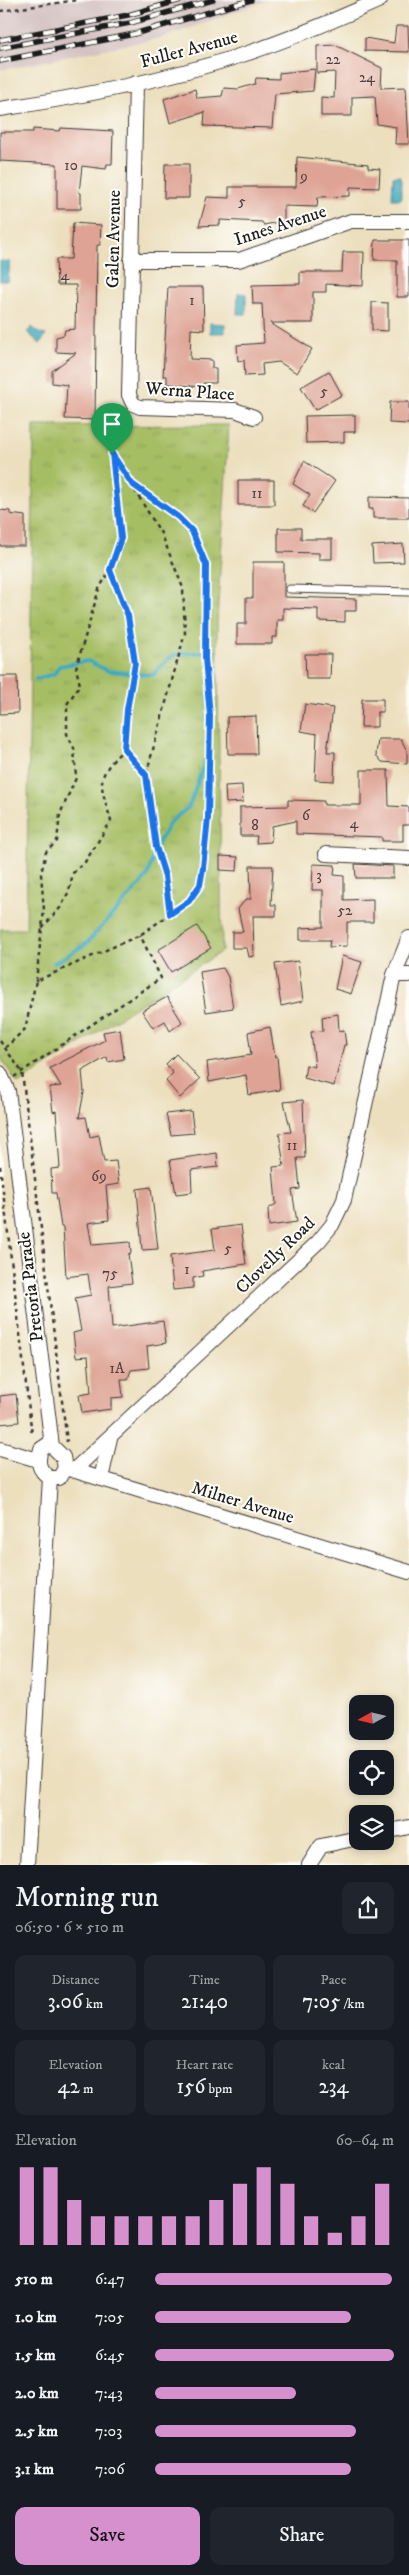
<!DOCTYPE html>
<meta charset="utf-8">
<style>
:root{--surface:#171b24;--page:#20242c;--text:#f1f3f6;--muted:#9ea1a6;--accent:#d690ce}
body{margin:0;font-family:"IM FELL DW Pica",serif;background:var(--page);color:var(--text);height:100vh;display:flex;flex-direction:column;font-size:19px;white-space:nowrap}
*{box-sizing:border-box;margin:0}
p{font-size:16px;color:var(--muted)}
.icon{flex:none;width:28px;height:28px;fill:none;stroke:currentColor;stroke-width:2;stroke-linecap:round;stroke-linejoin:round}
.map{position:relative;height:1865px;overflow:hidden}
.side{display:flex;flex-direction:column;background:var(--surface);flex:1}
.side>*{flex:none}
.needle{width:32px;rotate:262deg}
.fabs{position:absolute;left:349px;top:1695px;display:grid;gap:10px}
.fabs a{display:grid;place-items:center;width:45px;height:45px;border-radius:10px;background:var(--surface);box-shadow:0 2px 8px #0003;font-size:25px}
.pin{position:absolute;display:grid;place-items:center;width:42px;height:42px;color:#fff;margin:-51px -21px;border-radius:50% 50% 50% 0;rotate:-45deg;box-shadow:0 0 5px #0007}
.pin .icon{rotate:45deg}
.round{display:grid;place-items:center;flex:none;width:52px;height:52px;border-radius:10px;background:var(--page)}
.summary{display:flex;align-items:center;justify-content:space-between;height:85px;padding:0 15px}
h1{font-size:28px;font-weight:600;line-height:38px}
.metrics{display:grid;grid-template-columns:repeat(3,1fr);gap:8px;height:85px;padding:5px 15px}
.metrics div{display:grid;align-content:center;border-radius:10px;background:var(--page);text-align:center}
.metrics b{font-size:21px;font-weight:600}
.metrics small{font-size:14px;font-weight:400}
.metrics p{font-size:14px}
.chart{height:140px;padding:10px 15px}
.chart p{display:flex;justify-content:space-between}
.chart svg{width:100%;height:90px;margin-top:5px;stroke:var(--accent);stroke-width:6}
.cta{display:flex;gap:10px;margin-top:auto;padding:10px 15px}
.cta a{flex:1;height:58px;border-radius:10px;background:var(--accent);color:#111;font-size:20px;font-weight:600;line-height:58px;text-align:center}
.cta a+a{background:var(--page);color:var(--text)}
ul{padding:0 15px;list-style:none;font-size:16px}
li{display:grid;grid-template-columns:80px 60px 1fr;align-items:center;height:38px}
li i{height:12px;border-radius:6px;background:var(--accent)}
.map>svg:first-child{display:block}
.industrial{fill:#d2bfc0}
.park{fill:url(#park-tufts);stroke:#616d40}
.water{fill:#3daabc;stroke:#2c636c}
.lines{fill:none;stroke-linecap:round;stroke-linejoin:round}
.stream{stroke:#3daabc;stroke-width:4}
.building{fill:#dea394}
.lane-casing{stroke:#3b3934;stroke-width:9}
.street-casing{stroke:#3b3934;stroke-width:16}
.path{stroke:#3b3934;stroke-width:2.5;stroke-dasharray:4 4;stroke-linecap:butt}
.lane{stroke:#fff;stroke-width:7}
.street{stroke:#fff;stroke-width:14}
.rail-casing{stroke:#1c1c1c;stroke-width:5.5}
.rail{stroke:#fdfcf7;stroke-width:4;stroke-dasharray:11;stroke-linecap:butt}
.route-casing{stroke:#fff;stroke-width:10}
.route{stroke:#1a73e8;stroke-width:6}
.labels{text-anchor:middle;stroke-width:4;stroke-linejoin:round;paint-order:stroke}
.number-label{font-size:15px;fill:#4c3e3a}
.street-label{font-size:18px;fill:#1c1c1c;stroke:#fdfcf7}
</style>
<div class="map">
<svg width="409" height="1865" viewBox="0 0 409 1865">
<defs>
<pattern id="park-tufts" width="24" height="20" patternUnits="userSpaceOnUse" patternTransform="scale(1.25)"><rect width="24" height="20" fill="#a6be64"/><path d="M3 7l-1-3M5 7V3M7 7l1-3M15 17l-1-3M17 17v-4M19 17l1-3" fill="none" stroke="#8ea356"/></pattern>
</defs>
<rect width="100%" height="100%" fill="#fdfcf7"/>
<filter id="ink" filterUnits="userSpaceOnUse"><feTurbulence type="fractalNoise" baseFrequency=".02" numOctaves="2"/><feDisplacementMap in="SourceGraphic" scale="10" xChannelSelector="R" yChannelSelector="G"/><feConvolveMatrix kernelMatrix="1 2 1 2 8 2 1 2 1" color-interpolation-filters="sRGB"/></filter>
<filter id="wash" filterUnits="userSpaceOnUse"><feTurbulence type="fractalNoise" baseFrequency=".0096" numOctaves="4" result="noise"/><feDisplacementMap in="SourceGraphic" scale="20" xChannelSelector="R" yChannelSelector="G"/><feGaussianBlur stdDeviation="1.12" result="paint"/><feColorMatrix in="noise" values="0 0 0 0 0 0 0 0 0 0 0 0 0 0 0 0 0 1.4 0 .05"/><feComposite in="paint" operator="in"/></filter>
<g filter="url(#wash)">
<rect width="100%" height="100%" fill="#ecdfbe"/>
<path class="industrial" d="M30,0H268L165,37L0,70V5Z"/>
<path class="park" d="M229,425L217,622L222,951L18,1084L0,1057V929H26L34,426Z"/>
<path class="water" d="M393,176H401V199H392Z
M0,261L10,262L8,281H0Z
M238,293L246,294V314H237Z
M210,323L225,324V333H210Z
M32,327L39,333L46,335L40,344L27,332Z"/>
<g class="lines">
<path class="stream" d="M36,679L54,674L59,666L88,661L108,671L153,675C180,644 178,657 214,651L209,692L207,755L189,807L170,822L156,847L147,877L86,944L54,963"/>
</g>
<g id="blocks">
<path class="building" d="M396,26H408L409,52L365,51V38L394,43Z
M335,45L382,68L381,88L406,87L409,144H395L396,127L377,124L375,96L352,97V116H321V97L334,98L335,72L317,73V46Z
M315,69L313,91L275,94L272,128L204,126L205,112L170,123L164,99L195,89L197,98L222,96L224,88L238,89L255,84L256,78L279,79V73Z
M61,128L113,131L112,164H107L106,169L82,166L79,193H81V209H57V164L0,161V132H33V129L60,131Z
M297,157L368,164V168L380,169L379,188L350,187V196L318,197L317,207L284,206V221L264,225L262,222L220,220V225L199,226L207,197L229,198V187H296Z
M165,164H189V198H164Z
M73,223L101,225L100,245H97L95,420L65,419L67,385L52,383V371L76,353L56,352V337L64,335L65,330L75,329L76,285H57L56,259H71Z
M375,240H409V297H397V260H374Z
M343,252H364L363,286L326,284V292H313V323H270L312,349L297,373L279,362L262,364L263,375L245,376L244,360L238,361L237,345L264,343L262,304H253L252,285L300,284V272H342Z
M168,287H203L204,330L191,329L190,359L212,360V368H216V383H203V387L167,384V376H163Z
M372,302L388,303V331L372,330Z
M329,371L342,395L315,410L301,387Z
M390,402H409V424L389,423Z
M355,415V432H344V442L306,443L305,416Z
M304,461L335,481L313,513L303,506L310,495L293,484Z
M238,480H274V505H238Z
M369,497L409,498V518H373V509H369Z
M0,510L10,511V514L25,516V546H0Z
M278,528H301V539H332V559H319V553L278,552Z
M403,544L404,562L373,563L372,546Z
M253,562H284V597L356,599V611H345V622L318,621V609L283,608V620H277V637H272V644H237V624H246V598H253Z
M305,654H331L330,679H306Z
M0,676H17L18,713L0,714Z
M362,699H383V712H377V727H361Z
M305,704L333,708L327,752H335L334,781L315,780L317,734L301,731Z
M256,716L257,754H228L227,717Z
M378,739H401L407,751V764L382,762L376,755Z
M361,770H388L389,806L409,807V825H403V841H382V837L296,834V821L272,826L271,842L256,843L257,836H240V807L288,806V800L324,801V805H361Z
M242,785L243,802L226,803L225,786Z
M220,856L238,857L237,871L220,870Z
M313,864L335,865L334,875L344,876V900L373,899V922H347V946L329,947L330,940H300V928L323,927V890H312Z
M355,864L393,866V878H356Z
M250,866H273L271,905H276V916H253L254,956L249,957L247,948H232V932H243L238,909L246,899H251Z
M197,926L211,948L171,972L158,950Z
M342,956L362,962L351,994L335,989Z
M298,961L303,1001L281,1006L275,964Z
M223,968L228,977L233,1008L206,1012L200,972Z
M167,997L182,1022L170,1031L165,1021L153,1028L142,1011Z
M338,1014L339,1031L344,1030L346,1045H344L334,1086L304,1078L306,1065L315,1067L311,1032L323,1031L322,1017Z
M270,1027L275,1057L277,1056L280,1090L249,1095L246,1075L209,1082L207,1062L251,1055L248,1032Z
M120,1029L124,1059L108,1062L107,1057L82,1071L84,1092L79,1118L86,1117L90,1137L99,1135L104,1162L116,1161L119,1184L106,1186L109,1220L88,1223L92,1245L130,1242L131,1253L128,1254L132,1283L109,1286L112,1328L163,1321L166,1343L147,1346L149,1368L131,1370L128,1379H121L123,1397L111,1398V1409L82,1413L79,1395L91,1393L88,1356L76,1357L73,1333L81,1331L75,1298L91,1295L88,1274L66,1277L63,1227H61L56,1193H52L51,1169L60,1168L56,1111L53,1112L50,1087L61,1086L50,1068L105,1040L103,1032Z
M176,1054L200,1079L180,1098L166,1081L173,1073L166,1064Z
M303,1100L305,1158H297L300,1189L292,1190L297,1222L269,1226L268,1209L276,1204L273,1167L284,1166L279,1133L291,1132L284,1102Z
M191,1111L194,1133L171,1135L166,1114Z
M217,1153L218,1167L191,1170L192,1192L176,1194L170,1160Z
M151,1187L158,1249L142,1250L137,1189Z
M241,1225L246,1264L202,1271L203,1276L193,1278V1288L173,1290L170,1256L215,1250L212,1229Z
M16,1394L19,1422L0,1424V1396Z"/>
</g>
</g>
<g filter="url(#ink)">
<use href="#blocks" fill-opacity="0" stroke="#3b3934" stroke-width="1"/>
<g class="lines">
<defs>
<path id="lane" d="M290,589L409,592"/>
<path id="street" d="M136,83L129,395L133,404L140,407L235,410L254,417
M0,109C81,97 164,80 242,55C289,40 335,20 380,0
M131,260H239L351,221H409
M326,854L409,858
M394,975H409
M0,1073L8,1091L11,1115L52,1446
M47,1445L52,1446L63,1457L65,1468L59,1478H50C38,1470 37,1462 41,1449Z
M0,1449L38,1460
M69,1469L409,1572
M74,1470L318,1242L332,1225L344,1200L394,975L409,938
M101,1479L110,1438
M385,1832L409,1827
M27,1865L50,1478
M309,1865L321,1846L358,1838"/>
</defs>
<use href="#lane" class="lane-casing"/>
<use href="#street" class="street-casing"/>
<path class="path" d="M0,11L78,0
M114,456L162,535L183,588L185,633L146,775L156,847L165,877L170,914
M124,749L146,775
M42,928L61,907L69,891L73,873L85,862L111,821C100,782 94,779 124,749L127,709L135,663L128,616L110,570
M36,981L44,910L41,874L46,852L57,841L60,814L76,778L74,748L67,734V704L80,685L76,668L99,589L110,570L121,538L112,454V428L117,412L121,409
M0,1041L22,1072L67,1442
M5,1048L25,1029L36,981L140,935L189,901L200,885L208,818L210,716L205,658L206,565L192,531L178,517L133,484
M14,1077L161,978L140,935
M0,1166L32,1435"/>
<use href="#lane" class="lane"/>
<use href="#street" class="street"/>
<defs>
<path id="rail" d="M0,40L128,15L181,0
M0,48L130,23L213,0
M0,61L134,34L251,0"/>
</defs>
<use href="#rail" class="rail-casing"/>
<use href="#rail" class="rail"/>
</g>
</g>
<g class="lines" filter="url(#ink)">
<defs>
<path id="route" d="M112,454L132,484L178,517L192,531L206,565L205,658L210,716L208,818L203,868L200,885L189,901L170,914L165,876L156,847L146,775L124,749L127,710L135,663L128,616L110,570L121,538Z"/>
</defs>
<use href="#route" class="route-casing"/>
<use href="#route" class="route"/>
</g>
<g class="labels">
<g class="number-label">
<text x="333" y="64">22</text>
<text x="367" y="82">24</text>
<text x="71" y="170">10</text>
<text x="304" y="181">9</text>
<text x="242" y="206">5</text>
<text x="65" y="280">4</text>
<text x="192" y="305">1</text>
<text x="324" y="396">5</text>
<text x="257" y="498">11</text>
<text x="306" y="820">6</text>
<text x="354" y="828">4</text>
<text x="255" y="830">8</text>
<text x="319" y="880">3</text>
<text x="345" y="915">52</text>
<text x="292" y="1150">11</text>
<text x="99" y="1181">69</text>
<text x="228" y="1253">5</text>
<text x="187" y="1274">1</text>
<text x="110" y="1278">75</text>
<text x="117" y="1373">1A</text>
</g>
<g class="street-label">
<text transform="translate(189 49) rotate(-15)" y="6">Fuller Avenue</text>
<text transform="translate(280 225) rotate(-18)" y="6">Innes Avenue</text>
<text transform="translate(113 239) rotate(-89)" y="6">Galen Avenue</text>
<text transform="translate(190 391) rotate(4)" y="6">Werna Place</text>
<text transform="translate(275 1255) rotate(-44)" y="6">Clovelly Road</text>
<text transform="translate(30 1287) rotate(-97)" y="6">Pretoria Parade</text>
<text transform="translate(243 1502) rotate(17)" y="6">Milner Avenue</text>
</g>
</g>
</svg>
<div class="fabs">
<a><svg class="needle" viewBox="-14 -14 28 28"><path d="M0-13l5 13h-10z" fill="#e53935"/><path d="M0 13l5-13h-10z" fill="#9ea1a6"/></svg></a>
<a><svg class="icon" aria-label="locate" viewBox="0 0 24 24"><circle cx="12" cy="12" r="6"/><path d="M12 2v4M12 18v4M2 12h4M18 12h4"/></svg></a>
<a><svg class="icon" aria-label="layers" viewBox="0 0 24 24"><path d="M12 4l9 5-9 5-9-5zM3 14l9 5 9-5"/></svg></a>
</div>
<div class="pin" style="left:112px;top:454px;background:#1e9e55"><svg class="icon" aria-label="arrive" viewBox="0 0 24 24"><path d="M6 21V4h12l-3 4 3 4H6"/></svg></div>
</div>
<section class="side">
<div class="summary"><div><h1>Morning run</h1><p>06:50 · 6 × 510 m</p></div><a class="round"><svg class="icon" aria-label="share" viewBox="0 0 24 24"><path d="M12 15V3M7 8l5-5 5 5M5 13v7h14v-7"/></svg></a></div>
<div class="metrics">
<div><p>Distance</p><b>3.06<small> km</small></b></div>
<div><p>Time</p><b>21:40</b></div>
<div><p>Pace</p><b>7:05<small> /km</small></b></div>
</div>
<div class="metrics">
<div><p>Elevation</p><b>42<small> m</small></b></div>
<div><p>Heart rate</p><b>156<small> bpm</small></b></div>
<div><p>kcal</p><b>234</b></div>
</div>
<div class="chart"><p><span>Elevation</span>60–64 m</p>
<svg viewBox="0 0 160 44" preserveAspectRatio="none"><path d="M5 44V6M15 44V6M25 44V22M35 44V30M45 44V30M55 44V30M65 44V30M75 44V30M85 44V22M95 44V14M105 44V6M115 44V14M125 44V30M135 44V38M145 44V30M155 44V14"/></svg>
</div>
<ul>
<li><b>510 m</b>6:47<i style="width:99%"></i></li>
<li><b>1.0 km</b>7:05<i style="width:82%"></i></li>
<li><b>1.5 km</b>6:45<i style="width:100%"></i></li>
<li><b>2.0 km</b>7:43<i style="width:59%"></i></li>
<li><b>2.5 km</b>7:03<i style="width:84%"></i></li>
<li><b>3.1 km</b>7:06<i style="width:82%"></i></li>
</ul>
<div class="cta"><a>Save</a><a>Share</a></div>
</section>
